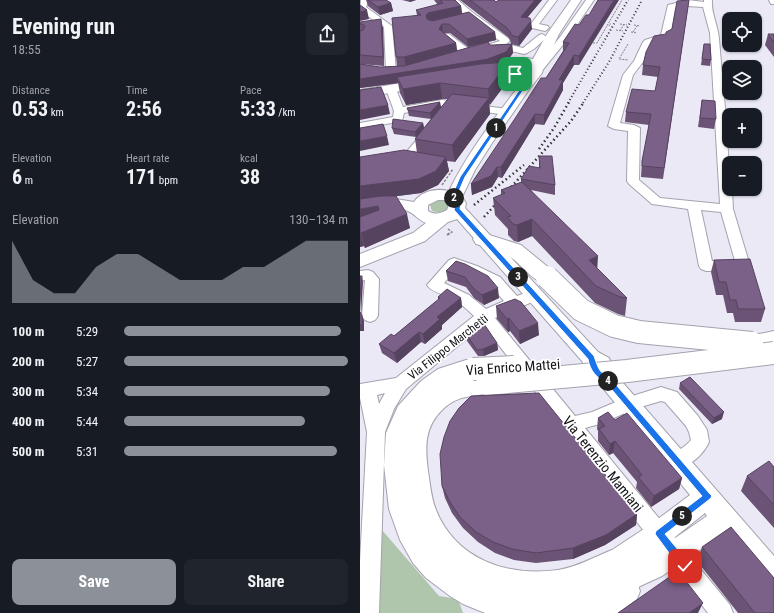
<!DOCTYPE html>
<meta charset="utf-8">
<style>
:root{--surface:#171b24;--page:#20242c;--text:#f1f3f6;--muted:#9ea1a6;--accent:#8c9099}
body{margin:0;font-family:"Roboto Condensed",sans-serif;background:var(--page);color:var(--text);height:100vh;display:flex;flex-direction:column;font-size:15px;white-space:nowrap}
*{box-sizing:border-box;margin:0}
p{font-size:13px;color:var(--muted)}
.icon{flex:none;width:22px;height:22px;fill:none;stroke:currentColor;stroke-width:2;stroke-linecap:round;stroke-linejoin:round}
.map{position:relative;flex:1;overflow:hidden}
.panel{display:flex;flex-direction:column;background:var(--surface);width:360px}
.panel>*{flex:none}
.controls{position:absolute;left:362px;top:12px;display:grid;gap:8px}
.controls a{display:grid;place-items:center;width:40px;height:40px;border-radius:8px;background:var(--surface);box-shadow:0 1px 3px #0004;font-size:20px}
.pin{position:absolute;display:grid;place-items:center;width:34px;height:34px;color:#fff;margin:-17px;border-radius:8px;box-shadow:0 2px 6px #0006}
.km{position:absolute;width:20px;height:20px;margin:-10px;border-radius:50%;background:#222;color:#fff;font-size:11px;line-height:20px;text-align:center}
.round{display:grid;place-items:center;flex:none;width:42px;height:42px;border-radius:8px;background:var(--page)}
.headline{display:flex;align-items:center;justify-content:space-between;height:68px;padding:0 12px}
h1{font-size:22px;font-weight:700;line-height:30px}
.figures{display:grid;grid-template-columns:repeat(3,1fr);gap:6px;height:68px;padding:4px 12px}
.figures div{display:grid;align-content:center}
.figures b{font-size:20px;font-weight:700}
.figures small{font-size:11px;font-weight:400}
.figures p{font-size:11px}
.chart{height:112px;padding:8px 12px}
.chart p{display:flex;justify-content:space-between}
.chart svg{width:100%;height:72px;margin-top:4px;fill:var(--accent);opacity:.7}
.cta{display:flex;gap:8px;margin-top:auto;padding:8px 12px}
.cta a{flex:1;height:46px;border-radius:8px;background:var(--accent);color:#fff;font-size:16px;font-weight:700;line-height:46px;text-align:center}
.cta a+a{background:var(--page);color:var(--text)}
ul{padding:0 12px;list-style:none;font-size:13px}
li{display:grid;grid-template-columns:64px 48px 1fr;align-items:center;height:30px}
li i{height:10px;border-radius:5px;background:var(--accent)}
main{display:flex;flex:1;min-height:0}
.map>svg:first-child{display:block}
.green{fill:#b0c6ac}
.lines{fill:none;stroke-linecap:round;stroke-linejoin:round}
.minor-casing{stroke:#a4a2ad;stroke-width:2}
.major-casing{stroke:#a4a2ad;stroke-width:2}
.highway-casing{stroke:#a4a2ad;stroke-width:2}
.path-far2{stroke:#83828b;stroke-width:1;stroke-dasharray:2 1;stroke-linecap:butt}
.path-far1{stroke:#83828b;stroke-width:1.5;stroke-dasharray:2.5 1.5;stroke-linecap:butt}
.path{stroke:#83828b;stroke-width:2;stroke-dasharray:3 2;stroke-linecap:butt}
.minor{fill:#fff;fill-rule:evenodd}
.major{fill:#fff;fill-rule:evenodd}
.highway{fill:#fff;fill-rule:evenodd}
.rail-far1{stroke:#36353a;stroke-width:2;stroke-dasharray:1 2.5;stroke-linecap:butt}
.rail{stroke:#36353a;stroke-width:2.5;stroke-dasharray:1.5 3;stroke-linecap:butt}
.highway-bridge-casing{stroke:#a4a2ad;stroke-width:24;stroke-linecap:butt}
.highway-bridge{stroke:#fff;stroke-width:22}
.wall{fill:#6a5375;fill-rule:evenodd}
.shaded-wall{fill:#56435f}
.building{fill:#7b6088;stroke:#56435f}
.route{fill:#1a73e8;stroke:#fff}
.labels{text-anchor:middle;stroke-width:3.5;stroke-linejoin:round;paint-order:stroke}
.street-label{font-size:12px;fill:#121115;stroke:#fff}
.near-street-label{font-size:14px;fill:#121115;stroke:#fff}
</style>
<main>
<section class="panel">
<div class="headline"><div><h1>Evening run</h1><p>18:55</p></div><a class="round"><svg class="icon" aria-label="share" viewBox="0 0 24 24"><path d="M12 15V3M7 8l5-5 5 5M5 13v7h14v-7"/></svg></a></div>
<div class="figures">
<div><p>Distance</p><b>0.53<small> km</small></b></div>
<div><p>Time</p><b>2:56</b></div>
<div><p>Pace</p><b>5:33<small> /km</small></b></div>
</div>
<div class="figures">
<div><p>Elevation</p><b>6<small> m</small></b></div>
<div><p>Heart rate</p><b>171<small> bpm</small></b></div>
<div><p>kcal</p><b>38</b></div>
</div>
<div class="chart"><p><span>Elevation</span>130–134 m</p>
<svg viewBox="0 0 160 44" preserveAspectRatio="none"><path d="M0 44V6L10 30L20 38L30 38L40 22L50 14L60 14L70 22L80 30L90 30L100 30L110 22L120 22L130 14L140 6L150 6L160 6V44z"/></svg>
</div>
<ul>
<li><b>100 m</b>5:29<i style="width:97%"></i></li>
<li><b>200 m</b>5:27<i style="width:100%"></i></li>
<li><b>300 m</b>5:34<i style="width:92%"></i></li>
<li><b>400 m</b>5:44<i style="width:81%"></i></li>
<li><b>500 m</b>5:31<i style="width:95%"></i></li>
</ul>
<div class="cta"><a>Save</a><a>Share</a></div>
</section>
<div class="map">
<svg width="414" height="613" viewBox="0 0 414 613">
<rect width="100%" height="100%" fill="#ebe9f6"/>
<path class="green" d="M78,201H84L88,203L89,209L81,213L72,211L70,205Z
M15,522L79,596L98,599L103,613H14Z"/>
<g class="lines">
<defs>
<path id="minor" d="M1,0H9L6,7L32,26L36,71L34,73L31,74L26,71L24,27L0,11Z
M89,0H98L112,12L148,38L150,40L146,45L141,46L151,45L163,48L179,35L182,34L187,37L174,49L167,53L164,54L151,51L131,52L130,50L112,53L107,56L104,55L83,38L81,36L83,34H89L110,50L140,41L106,16Z
M189,0H197L179,24L188,26L189,28L185,31L172,28L171,24Z
M226,0H234L206,41L181,72H175L173,70L175,68L200,37Z
M328,0L344,2V0H352C351,14 358,25 359,39C363,89 369,139 369,189H372L373,209L390,266L388,269L383,271H346L341,269L339,266L328,209L292,204L269,184L267,181L268,131L254,129L248,126L263,75L274,61L283,42L285,40L301,35L308,5ZM328,6L343,7L350,33L360,204L300,198L279,180L280,128L274,125L260,123L273,75L283,62L292,44L308,39L310,37L315,9ZM341,210L361,212L375,261H352Z
M409,0H414V4H411Z
M31,86L36,89L43,107L82,100L147,109L152,112L147,115L82,106L44,113L42,121L0,129V123L33,117L34,111L26,89Z
M69,129L75,132L51,161L0,170V162L43,156L65,130Z
M94,258L117,266L140,277L157,296L174,290L179,291L181,295L179,299L135,318L215,416L232,412L263,399L301,387L317,392L338,416L347,430L349,442C343,455 332,464 318,469L311,467L309,461C313,451 324,449 331,440L329,432L326,426L305,402L301,401L274,409L240,424L225,428L370,605L373,613H348L123,325L46,389L34,409L25,432L19,613H0V561L7,432L0,398V384L36,378L114,316C107,309 100,303 91,298C84,294 71,292 67,285L89,260ZM97,269L107,272L130,285L144,301L126,309L109,295L84,283ZM25,393L19,404L17,395Z
M8,270L13,272L19,279L18,316L15,320L10,322L5,320L2,316L5,280L0,281V271Z
M269,580L277,583L280,591L277,599L260,612L257,613H226L229,605L261,583Z"/>
<path id="major" d="M211,0H221L199,34L191,51L182,64L184,66L182,73L168,91L132,143L115,170L102,197L106,203L105,208L238,352L249,358L252,364L249,370L257,376L414,556V589L405,585L363,534L302,576L267,592L258,588L254,579L255,577L252,578L243,574L239,565L243,556L290,525L330,495L243,388L231,378L222,361L97,219L88,222L65,241L0,267V254L53,233L66,223C58,220 55,214 48,211C33,205 15,210 0,212V202L30,198L54,202C61,191 76,188 89,191C105,158 127,128 149,99C155,90 170,76 172,67L157,66L124,77L120,76L118,73L120,70C137,64 155,55 173,59L187,34ZM78,200H84L90,203L87,210C80,214 75,215 68,211V205ZM345,513L347,516L305,545Z
M65,79L70,80L71,83L70,86L0,98V90Z"/>
<path id="highway" d="M123,233L161,245L194,272L198,277L194,282C173,288 163,262 145,254C136,250 126,247 116,244L113,239L116,234Z
M414,331V349L392,352L384,349L380,343L384,337Z
M106,360H113L121,362L125,369L122,375L127,374L136,377L139,384L136,391C115,398 100,393 83,409C64,427 65,447 68,471C70,483 71,498 76,510C96,560 148,577 198,570C218,567 234,557 252,550L263,554L267,564L278,568L282,579L278,590L250,605L230,613H125L103,604L90,596L66,578L53,563L40,540L29,509L24,465L26,433L38,406L61,381L78,369Z"/>
</defs>
<use href="#minor" class="minor-casing"/>
<use href="#major" class="major-casing"/>
<use href="#highway" class="highway-casing"/>
<path class="path-far2" d="M260,24L267,25
M274,25L280,26
M249,26L251,23
M256,30L263,31
M260,31L264,24
M271,32L277,33
M273,32L277,26
M233,43H237L262,0
M268,44L259,59L268,60
M155,74L156,81"/>
<path class="path-far1" d="M82,185L93,169
M88,229L92,232L88,234"/>
<path class="path" d="M87,235L90,233"/>
<use href="#minor" class="minor"/>
<use href="#major" class="major"/>
<use href="#highway" class="highway"/>
<path class="rail-far1" d="M208,103L268,0
M223,103L249,62L282,0"/>
<path class="rail" d="M179,149L194,128L209,102
M114,205L164,165
M124,217L211,121L224,102"/>
<defs>
<path id="highway-bridge" d="M187,277L221,310L254,326L279,332L392,343
M113,369L154,367
M127,384L267,371L414,353"/>
</defs>
<use href="#highway-bridge" class="highway-bridge-casing"/>
<use href="#highway-bridge" class="highway-bridge"/>
</g>
<path class="wall" d="M6,0H26L31,3L33,11L20,15L8,6Z
M42,0H56L50,2Z
M74,0H95L101,6L102,14L135,32L136,40L128,42L130,45H133L152,44L153,53L147,61L141,63L150,78L129,105L130,114L95,162L87,161L89,171L78,185L61,193L36,196L50,228L5,248L4,246L0,247V232L57,153L55,139L56,137L34,134L32,128L63,123L64,128L71,119L49,116L47,108L80,102L81,108L88,99H82L46,105L40,93L38,83L0,88V22L23,28L24,66L0,64L20,67L45,66H37L36,57L57,15L56,10L78,5ZM84,33H90L108,47L124,43L97,51L96,43Z
M100,0H134L136,2L139,0H182L167,18L172,29L159,46L151,44L150,40L148,37Z
M329,0L303,179L281,177L282,161L289,125L265,122L266,112L295,91L298,77L282,75L283,65L306,34L312,29Z
M226,15L219,65H214L203,83V90L184,125L175,124L142,178L138,177L132,187L112,195L111,184L186,78L203,51V42L219,25Z
M408,34H414V57L405,45Z
M344,44L351,60L350,66L341,65Z
M342,100L356,119L354,129L338,127Z
M179,156L195,185V195L171,190L237,269L267,298L265,316L258,314L235,303L172,236L158,242L154,241L148,235V229L135,215L133,198L141,195V190L161,182V179L179,168Z
M354,260L405,309L401,322H375L373,313H367L363,295H356L351,272Z
M96,261L139,298L124,305L114,298L106,287L88,281L86,271Z
M78,297L101,298L102,307L82,325V329L65,344L61,342L37,363L22,353L19,344L34,336L78,300Z
M136,306L179,335L160,344L150,331L148,332L137,319Z
M106,334L137,343L138,350L124,356H118L107,341Z
M320,383L362,419L352,424L319,389Z
M238,418L255,420L322,478L319,489L291,507L276,488L277,482L253,453L249,455L238,441V431L237,429Z
M414,467V528L381,491L387,476Z
M82,486L277,514L276,525L245,545L213,559L176,563L154,560L135,553L118,542L103,528L92,513L85,498Z
M342,547L414,613H378L337,561Z"/>
<path class="shaded-wall" d="M50,0H56L50,2Z
M175,0H182L161,25V17Z
M254,0H259L219,65V56Z
M31,3L33,11L20,15L18,7Z
M101,6L102,14L68,24L66,16L68,13Z
M7,10L9,19L0,21V12Z
M21,19L23,28L24,66L23,57Z
M171,21L172,29L159,46L158,37Z
M82,24L83,32L79,29Z
M135,32L136,40L108,47L107,39Z
M96,43L97,51L46,66L44,57Z
M152,44L153,53L147,61L130,67L37,77L38,83L0,88V79L128,59Z
M214,55V65L203,83V90L184,125V115L199,80Z
M149,62L150,78L130,105L128,89Z
M80,83L82,99L46,105L43,89Z
M129,98L130,114L95,162L92,145Z
M80,102L81,108L71,119L70,113Z
M28,105L30,114L0,120V110Z
M175,114V124L142,178L141,167Z
M63,123L64,128L56,137L55,132Z
M27,136L29,145L0,151V141Z
M86,157L89,171L78,185L61,193L0,201V186Z
M137,167L138,177L132,187L112,195L111,184Z
M18,206L22,221L0,224V209Z
M47,214L50,228L5,248L1,233Z
M172,219V236L158,242L157,225Z
M0,233L4,246L0,247Z
M238,256L237,273L229,260Z
M2,276L3,282L1,316L0,294Z
M138,288L139,298L124,305L122,295Z
M101,298L102,307L82,325V329L65,344L63,334L77,317Z
M2,315L4,321V331H0V325Z
M149,318L150,331L148,332L147,319Z
M178,323L179,335L160,344L159,331Z
M59,332L61,342L37,363L34,353Z
M137,343L138,350L124,356L123,349Z
M364,412L362,419L352,424L354,418Z
M255,441L253,453L249,455L250,444Z
M322,478L319,489L291,507L294,496Z
M277,514L276,525L245,545L213,559V548Z
M343,603L338,613H329Z"/>
<path class="building" d="M8,0H26L31,3L18,7Z
M80,0H95L101,6L68,13L66,16L67,19L72,21L109,12L135,32L107,39L89,24H82L79,29L96,43L44,57H36L32,18L61,15L56,10L83,3Z
M110,0H134L136,2L139,0H175L161,17L170,18L171,21L158,37L150,35L151,33L147,28Z
M238,0H254L219,56L214,55L199,80H203L184,115L175,114L141,167H137L131,176L111,184L156,117L181,78H186L209,43L203,42L215,24L219,25L226,15H229Z
M329,0L304,168L282,166V161L291,114L266,112L272,89L295,91L300,67L283,65L286,52L294,36L306,34V32L312,29L317,1Z
M0,5L7,10L0,12Z
M21,19L23,57L0,55V31L3,30L5,26L2,24H0V22Z
M408,34H414V43Z
M128,42L130,45H133L152,44L146,52L128,59H129L0,79V64L20,67L44,66Z
M344,44H350L351,60L342,59Z
M149,62L128,89L80,83L43,89L37,77L120,64Z
M21,87L28,105L0,110V90Z
M92,94L129,98L92,145L55,139Z
M342,100L355,101L356,119L340,118Z
M80,102L70,113L48,110L47,108Z
M33,119L63,123L55,132L32,128Z
M23,124L27,136L0,141V128Z
M44,150L86,157L76,171L59,179L0,186V157Z
M179,156H192L195,185L161,179L169,166L180,168Z
M162,182L238,256L229,260L267,298L260,297L236,286L172,219L157,225L153,224L147,217L151,216L133,198L145,193L141,190Z
M21,196H36L47,214L1,233L0,232V217L19,210L18,206L0,209V199Z
M390,259L405,309H378L376,300H370L366,282H359L354,260Z
M96,261L105,264L128,276L138,288L122,295L113,288L105,277L86,271Z
M0,276H2L0,294Z
M87,289L101,298L77,317L80,319L63,334L59,332L34,353L19,344L31,334L34,336L80,298L78,297Z
M155,299L161,302L178,323L159,331L149,318L147,319L136,306Z
M0,312L2,315V325H0Z
M122,321L137,343L123,349L117,350L106,334Z
M330,377L364,412L354,418L320,383Z
M179,393L277,514L246,535L213,548L176,553L152,549L133,542L116,532L100,517L90,502L82,486L80,454L84,437L90,421L99,408L111,396Z
M248,412L255,420L267,413L322,478L294,496L278,477L282,475L255,441L250,444L239,429L245,426L238,418Z
M409,461L414,467V505L387,476Z
M371,527L414,578V613H395L342,547Z
M318,571L343,603L329,613H258Z"/>
<path class="route" d="M155,73L163,77L164,89L105,177L96,198L101,204L100,209L234,356C239,370 239,372 252,380L350,494L352,496L350,499L305,534L328,562L329,566L328,569L325,570L321,569L295,534L296,531L342,496L247,384C237,378 230,371 228,359L94,210L95,204L91,198L100,177L160,89L159,78L153,74Z"/>
<g class="labels">
<g class="street-label">
<text transform="translate(88 347) rotate(-38)" y="4">Via Filippo Marchetti</text>
</g>
<g class="near-street-label">
<text transform="translate(153 367) rotate(-4)" y="5">Via Enrico Mattei</text>
<text transform="translate(243 464) rotate(51)" y="5">Via Terenzio Mamiani</text>
</g>
</g>
</svg>
<div class="controls">
<a><svg class="icon" aria-label="locate" viewBox="0 0 24 24"><circle cx="12" cy="12" r="6"/><path d="M12 2v4M12 18v4M2 12h4M18 12h4"/></svg></a>
<a><svg class="icon" aria-label="layers" viewBox="0 0 24 24"><path d="M12 4l9 5-9 5-9-5zM3 14l9 5 9-5"/></svg></a>
<a>+</a>
<a>−</a>
</div>
<div class="pin" style="left:155px;top:74px;background:#1e9e55"><svg class="icon" aria-label="arrive" viewBox="0 0 24 24"><path d="M6 21V4h12l-3 4 3 4H6"/></svg></div>
<div class="pin" style="left:325px;top:566px;background:#d93025"><svg class="icon" aria-label="check" viewBox="0 0 24 24"><path d="M5 12l5 5 9-10"/></svg></div>
<b class="km" style="left:136px;top:128px">1</b>
<b class="km" style="left:94px;top:198px">2</b>
<b class="km" style="left:158px;top:277px">3</b>
<b class="km" style="left:248px;top:381px">4</b>
<b class="km" style="left:322px;top:516px">5</b>
</div>
</main>
